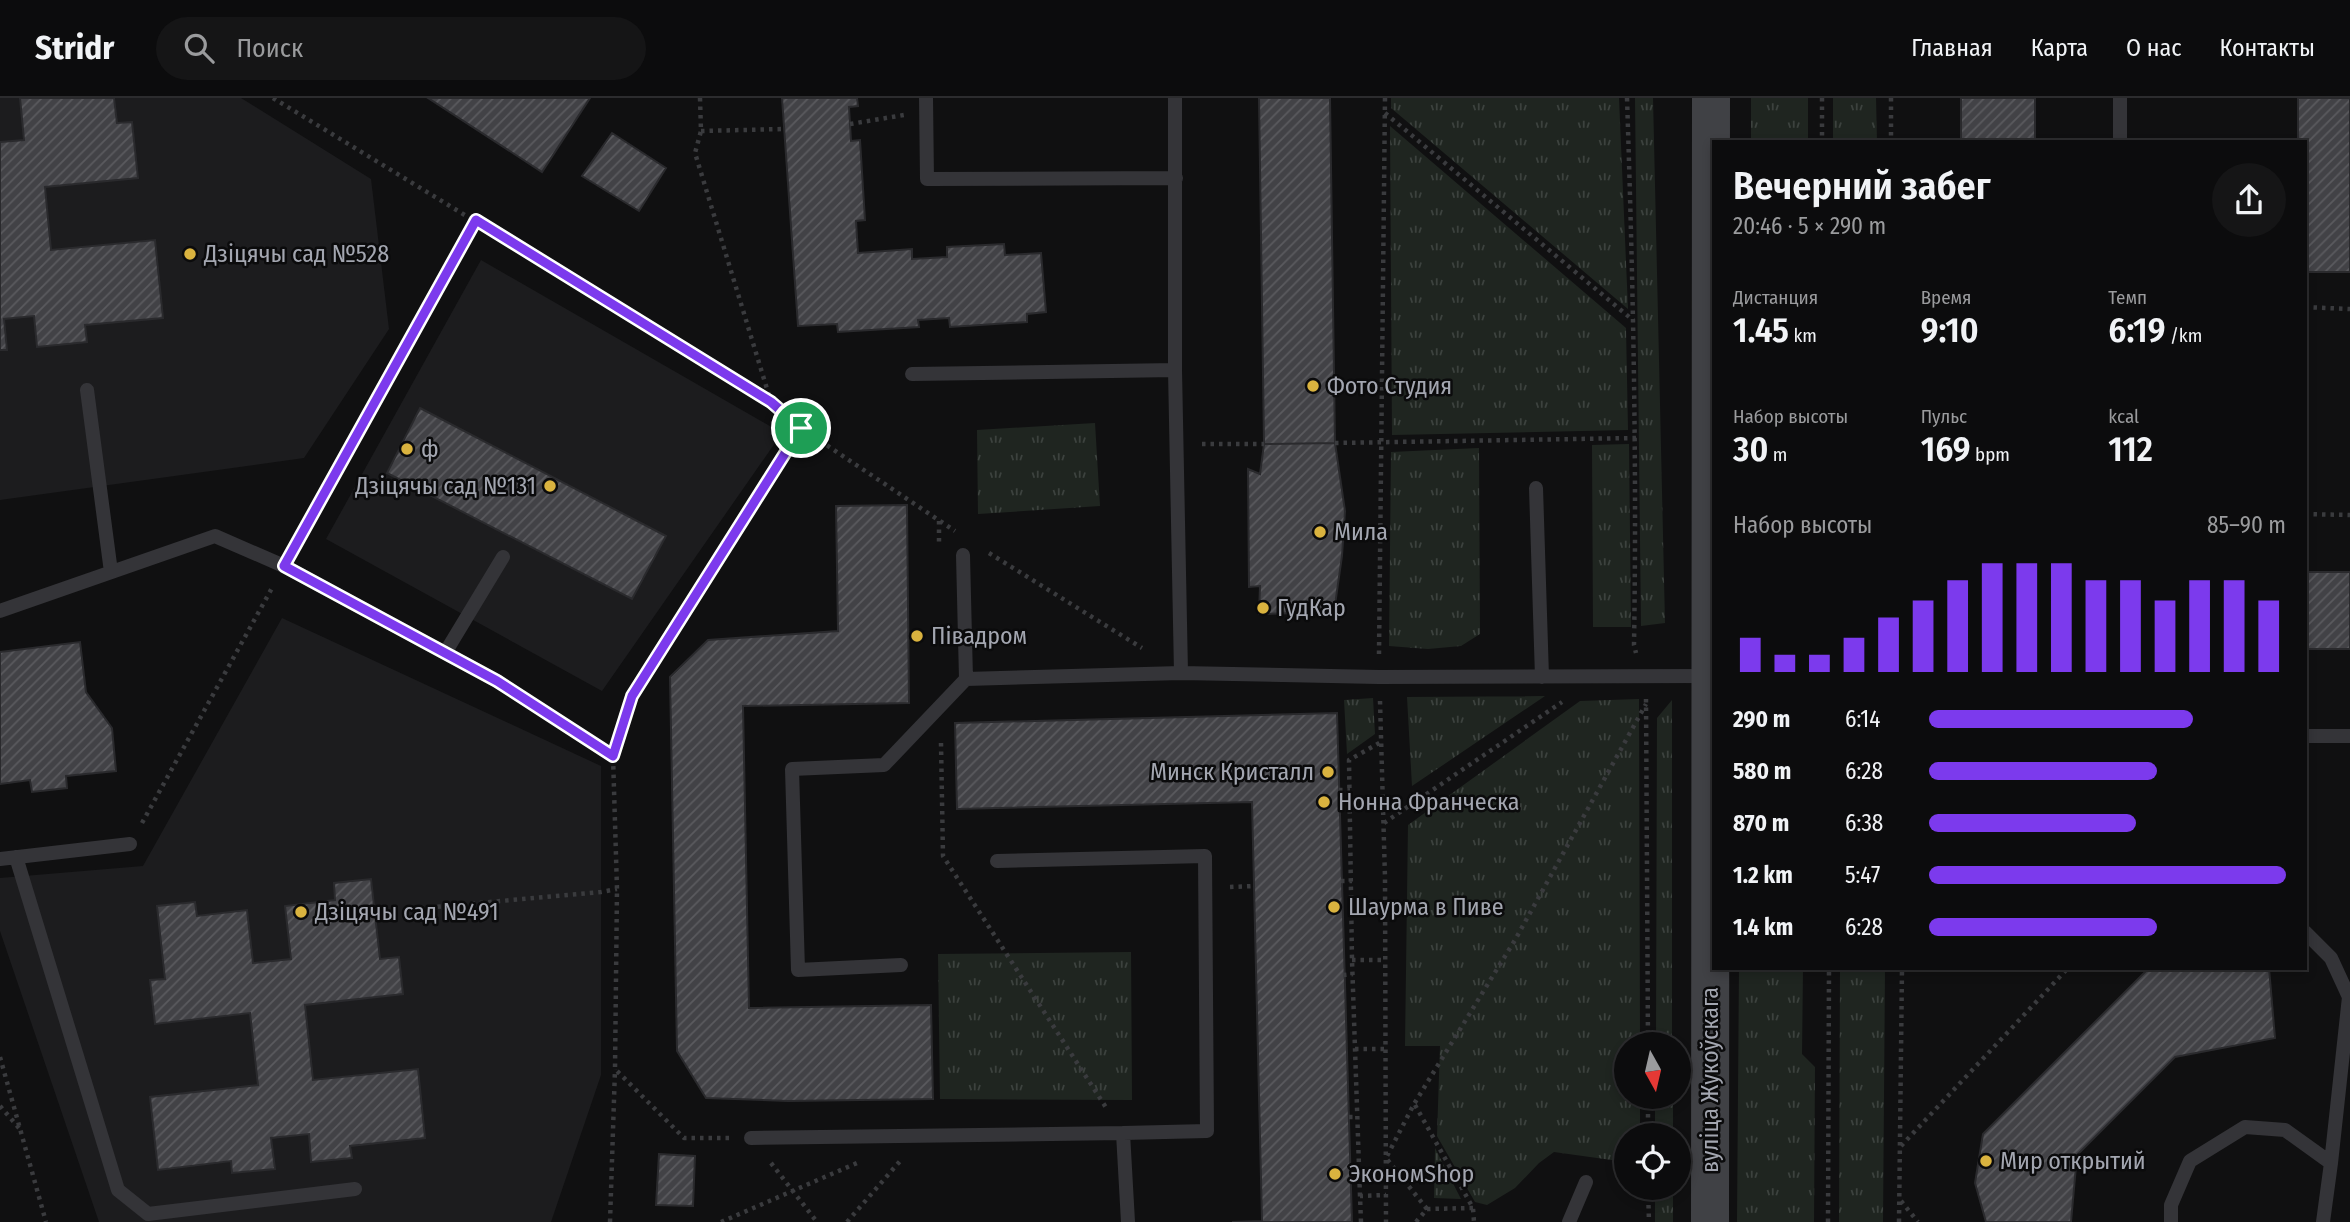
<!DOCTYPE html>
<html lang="ru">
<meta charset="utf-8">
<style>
:root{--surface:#0c0c0d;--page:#151516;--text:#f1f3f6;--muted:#9a9b9d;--line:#2c2c2e;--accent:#7c3aed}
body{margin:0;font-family:"Fira Sans Condensed",sans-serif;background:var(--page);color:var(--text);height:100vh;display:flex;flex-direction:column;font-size:26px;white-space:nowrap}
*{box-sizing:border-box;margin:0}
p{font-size:23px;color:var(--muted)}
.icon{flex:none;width:38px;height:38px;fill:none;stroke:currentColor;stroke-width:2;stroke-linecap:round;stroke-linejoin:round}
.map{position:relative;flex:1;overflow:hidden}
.side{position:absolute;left:1712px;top:42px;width:595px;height:830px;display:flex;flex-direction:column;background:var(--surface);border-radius:0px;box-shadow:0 4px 10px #0003,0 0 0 2px var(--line)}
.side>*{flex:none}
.needle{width:46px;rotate:172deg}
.tools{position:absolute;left:1614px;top:934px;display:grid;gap:14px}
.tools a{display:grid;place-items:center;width:77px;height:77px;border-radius:50%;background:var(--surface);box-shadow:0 4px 10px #0003,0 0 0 2px var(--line);font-size:35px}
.pin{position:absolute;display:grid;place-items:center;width:60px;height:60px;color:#fff;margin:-30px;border:4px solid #fff;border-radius:50%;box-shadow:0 2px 7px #0007}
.round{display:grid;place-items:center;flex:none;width:74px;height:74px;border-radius:37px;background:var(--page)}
.headline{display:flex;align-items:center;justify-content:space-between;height:119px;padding:0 21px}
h1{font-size:38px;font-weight:600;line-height:52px}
.metrics{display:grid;grid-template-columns:repeat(3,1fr);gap:10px;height:119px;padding:7px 21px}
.metrics div{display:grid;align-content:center}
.metrics b{font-size:35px;font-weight:600}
.metrics small{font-size:19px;font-weight:400}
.metrics p{font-size:19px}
.chart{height:196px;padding:14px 21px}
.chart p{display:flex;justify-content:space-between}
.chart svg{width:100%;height:126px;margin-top:7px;stroke:var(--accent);stroke-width:6}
ul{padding:0 21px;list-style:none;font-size:23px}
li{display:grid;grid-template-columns:112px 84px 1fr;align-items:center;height:52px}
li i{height:18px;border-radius:9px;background:var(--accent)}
header{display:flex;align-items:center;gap:42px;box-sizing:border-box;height:98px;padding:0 35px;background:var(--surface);border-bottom:2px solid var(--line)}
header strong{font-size:33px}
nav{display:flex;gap:38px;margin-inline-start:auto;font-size:24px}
.search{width:490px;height:63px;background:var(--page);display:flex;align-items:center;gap:18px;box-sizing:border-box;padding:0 24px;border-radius:38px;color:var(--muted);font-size:26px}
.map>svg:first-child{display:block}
.built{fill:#1c1c1e}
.grass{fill:url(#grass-tufts)}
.building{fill:url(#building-hatch);stroke:#2a2a2d;stroke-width:2}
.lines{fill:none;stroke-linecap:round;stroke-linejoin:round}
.path{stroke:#3a3b3e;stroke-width:4.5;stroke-dasharray:3.5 5;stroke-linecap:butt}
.lane{stroke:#343438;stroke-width:14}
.secondary{stroke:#404145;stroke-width:38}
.route-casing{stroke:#fff;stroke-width:14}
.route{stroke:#7c3aed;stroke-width:9}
.poi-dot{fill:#dab33f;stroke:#0b0b0c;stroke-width:2.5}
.labels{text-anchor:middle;stroke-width:5;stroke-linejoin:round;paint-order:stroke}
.poi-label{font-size:24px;fill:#a3a6b0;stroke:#0b0b0c;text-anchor:start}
.street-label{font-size:24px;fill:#a3a6b0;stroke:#0b0b0c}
</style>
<header>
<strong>Stridr</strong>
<div class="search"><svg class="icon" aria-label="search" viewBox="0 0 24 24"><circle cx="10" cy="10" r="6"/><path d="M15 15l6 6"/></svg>Поиск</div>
<nav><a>Главная</a><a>Карта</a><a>О нас</a><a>Контакты</a></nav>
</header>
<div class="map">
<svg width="2350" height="1124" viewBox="0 0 2350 1124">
<defs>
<pattern id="grass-tufts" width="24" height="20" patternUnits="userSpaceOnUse" patternTransform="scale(1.75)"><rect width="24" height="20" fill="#1f2520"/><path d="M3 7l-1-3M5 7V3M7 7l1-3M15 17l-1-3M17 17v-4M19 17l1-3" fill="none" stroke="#3c423e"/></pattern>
<pattern id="building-hatch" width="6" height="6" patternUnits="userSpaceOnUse" patternTransform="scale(1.75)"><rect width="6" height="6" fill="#424246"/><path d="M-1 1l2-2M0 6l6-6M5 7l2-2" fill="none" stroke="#5a5a5e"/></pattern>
</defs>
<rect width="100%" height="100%" fill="#101011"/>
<path class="built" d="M0,0H241L371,81L389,231L304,360L0,402Z
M481,162L782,335L602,593L326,441Z
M282,520L601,668V977L551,1124H99L0,833V780L143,768Z"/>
<path class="grass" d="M1391,0H1619L1628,211L1391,10Z
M1635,0H1653L1665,525L1641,528Z
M1751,0H1808V44H1751Z
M1833,0H1876L1877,44H1833Z
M1390,28L1626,230L1628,332L1392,337Z
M1095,325L1100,408L978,416L977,332Z
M1629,346L1631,529H1593L1592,347Z
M1479,350L1480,536L1461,548L1428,551L1389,548L1391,354Z
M1545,598L1412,688L1407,599Z
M1373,600L1375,636L1347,656L1344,602Z
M1639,601L1640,947H1626V999H1640V1038H1626V1064L1554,1054L1539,1065L1515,1090L1487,1107L1475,1104L1437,1038L1440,948H1405L1408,727L1580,603Z
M1672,602V947H1656L1657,620Z
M1131,854L1132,1002L940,1001L938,856Z
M1739,870H1803L1802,956L1815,969L1814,1124H1737Z
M1840,870H1885L1883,1124H1839Z
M1655,999H1673V1038H1655Z
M1435,1050L1461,1101L1434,1100Z
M1655,1090H1673V1124H1655Z"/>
<path class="building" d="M20,0H114L117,25L132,24L138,80L45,89L51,152L155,142L163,220L85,227L87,244L37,249L34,218L4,221L7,252H0V44L24,42Z
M428,0H590L542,74Z
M782,0H857L858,8L849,9L851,43L860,42L865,122L856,123L858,155L912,151V161L947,159V149L1004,146L1005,157L1041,155L1046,214L1027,216V224L950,229L949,220L918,222L919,229L838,234L837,226L798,228Z
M1259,0H1330L1335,345L1264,346Z
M1961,0H2035V44H1961Z
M2298,0H2350V174H2305V44H2298Z
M612,35L666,70L639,113L582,78Z
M420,310L666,438L632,501L387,375Z
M1335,345L1345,413L1342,458L1334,514L1259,516L1260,488L1249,489L1248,371L1260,376L1264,346Z
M907,407L909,605L743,608L749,910L931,907L933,1001L788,1003L706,1000L677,953L670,579L708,542L838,533L836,408Z
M2305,474H2350V551H2305Z
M80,544L86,594L112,630L116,673L66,678L67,690L32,694L30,682L0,686V554Z
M1337,615L1352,1124H1232L1262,1123L1252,704L957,711L955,625Z
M371,781L380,861L399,859L403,896L305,907L313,982L418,971L425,1040L350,1048L352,1060L311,1064L309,1036L271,1040L275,1071L232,1075L231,1063L158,1072L150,999L258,987L250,915L155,926L150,882L165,881L157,808L195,804L197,818L247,812L253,865L291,861L285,808L335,802L334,785Z
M2149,870H2269L2275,940L2175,959L2077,1057L2071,1124H1986L1975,1085L1983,1036Z
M659,1056L695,1058L693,1108L656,1107Z"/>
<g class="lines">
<path class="path" d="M273,0L771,304L801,330L955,433
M700,0L701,33L695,55L771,304
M1627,0C1633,183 1637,364 1634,547L1636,555
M1822,0V44
M1891,0V44
M1385,15L1634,223
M850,26L904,17
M701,33L784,31
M2305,209L2350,211
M1335,345L1636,340
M1202,346H1264
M2305,416L2350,417
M939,423V447
M296,446L476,122
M989,455L1142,550
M1379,556L1385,0
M517,596L613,658
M1646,601L1648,947
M1380,603L1385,780L1386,1124
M941,645L943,758L1107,1011
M1339,692H1350
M142,725L272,490
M1384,725L1562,604
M1341,783H1352
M1230,789L1254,788
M412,811L601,794L617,791
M1352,862H1385
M1343,877L1353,876
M1355,951H1386
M0,959L46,1124
M1648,999V1038
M1415,1007L1473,1110L1474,1124
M0,1008L19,1030
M1349,1019H1357
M729,1040H684L615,971L617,791L613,658L632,598L801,330
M1901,1048L2068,870
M771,1065L817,1124
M1648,1090L1649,1124
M1360,1098L1352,862L1349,662L1381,644
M1901,1103L1918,1124
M1427,1111L1386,1060L1414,1006L1515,842L1646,606
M610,1124L615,971
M721,1124L857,1065
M847,1124L901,1062
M1361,1124L1360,1098L1386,1097
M1416,1124L1427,1111L1473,1110
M1828,1124L1829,870
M1899,1124L1902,870"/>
<path class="lane" d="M926,0L927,81L1176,80
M1175,0V272L1181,575
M2120,0V44
M912,276L1175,272
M87,292L111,474
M1536,390L1542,579
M963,457L966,581L1181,575L1379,579L1709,578
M0,513L215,438L284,468L497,583
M445,555L503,459
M2305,638H2350
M16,759L118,1092L148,1116L355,1091
M0,761L130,746
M997,763L1205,758L1207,1033L1123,1035L1128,1124
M2305,834L2331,860L2349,899L2331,1065
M901,867L798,872L792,671L884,667L966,581
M751,1040L1123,1035
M1569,1124L1586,1084
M2171,1124V1107L2190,1063L2245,1029L2285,1032L2331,1065L2323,1124"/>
<path class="secondary" d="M1710,1124L1711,0"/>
</g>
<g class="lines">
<defs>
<path id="route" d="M476,122L771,304L801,330L632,598L613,658L497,583L284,468Z"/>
</defs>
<use href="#route" class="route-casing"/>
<use href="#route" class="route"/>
</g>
<g class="poi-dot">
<circle cx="190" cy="156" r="7"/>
<circle cx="1313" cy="288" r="7"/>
<circle cx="407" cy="351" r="7"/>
<circle cx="550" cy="388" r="7"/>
<circle cx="1320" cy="434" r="7"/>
<circle cx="1263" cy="510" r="7"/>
<circle cx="917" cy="538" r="7"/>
<circle cx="1328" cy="674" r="7"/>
<circle cx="1324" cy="704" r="7"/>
<circle cx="1334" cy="809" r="7"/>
<circle cx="301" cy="814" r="7"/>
<circle cx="1986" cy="1063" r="7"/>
<circle cx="1335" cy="1076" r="7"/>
</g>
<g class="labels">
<g class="poi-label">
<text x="204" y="164">Дзіцячы сад №528</text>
<text x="1327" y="296">Фото Студия</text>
<text x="421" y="359">ф</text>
<text x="536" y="396" text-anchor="end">Дзіцячы сад №131</text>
<text x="1334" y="442">Мила</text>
<text x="1277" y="518">ГудКар</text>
<text x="931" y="546">Пiвадром</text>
<text x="1314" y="682" text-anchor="end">Минск Кристалл</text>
<text x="1338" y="712">Нонна Франческа</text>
<text x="1348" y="817">Шаурма в Пиве</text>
<text x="315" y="822">Дзіцячы сад №491</text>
<text x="2000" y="1071">Мир открытий</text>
<text x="1349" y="1084">ЭкономShop</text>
</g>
<g class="street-label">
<text transform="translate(1710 982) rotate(-90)" y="8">вуліца Жукоўскага</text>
</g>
</g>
</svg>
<div class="tools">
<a><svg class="needle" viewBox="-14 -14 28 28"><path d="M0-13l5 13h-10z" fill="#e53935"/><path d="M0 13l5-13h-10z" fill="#9a9b9d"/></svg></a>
<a><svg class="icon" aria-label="locate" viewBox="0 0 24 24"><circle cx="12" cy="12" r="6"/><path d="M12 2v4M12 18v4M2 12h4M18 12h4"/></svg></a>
</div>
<div class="pin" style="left:801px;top:330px;background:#1e9e55"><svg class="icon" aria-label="arrive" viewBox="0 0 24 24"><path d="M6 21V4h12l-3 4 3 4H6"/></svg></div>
<section class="side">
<div class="headline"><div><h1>Вечерний забег</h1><p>20:46 · 5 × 290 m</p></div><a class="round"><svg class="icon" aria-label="share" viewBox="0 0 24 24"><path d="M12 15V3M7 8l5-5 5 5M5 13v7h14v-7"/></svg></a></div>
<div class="metrics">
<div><p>Дистанция</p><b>1.45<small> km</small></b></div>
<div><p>Время</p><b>9:10</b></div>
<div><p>Темп</p><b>6:19<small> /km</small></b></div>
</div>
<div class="metrics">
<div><p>Набор высоты</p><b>30<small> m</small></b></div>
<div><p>Пульс</p><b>169<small> bpm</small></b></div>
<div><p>kcal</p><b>112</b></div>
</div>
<div class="chart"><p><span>Набор высоты</span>85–90 m</p>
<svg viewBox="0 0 160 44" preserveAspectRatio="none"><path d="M5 44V32M15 44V38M25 44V38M35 44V32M45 44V25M55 44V19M65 44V12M75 44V6M85 44V6M95 44V6M105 44V12M115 44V12M125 44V19M135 44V12M145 44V12M155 44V19"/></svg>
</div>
<ul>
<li><b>290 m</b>6:14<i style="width:74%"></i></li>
<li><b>580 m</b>6:28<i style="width:64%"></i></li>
<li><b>870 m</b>6:38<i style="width:58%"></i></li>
<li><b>1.2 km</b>5:47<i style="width:100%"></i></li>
<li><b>1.4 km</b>6:28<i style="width:64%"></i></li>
</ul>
</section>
</div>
